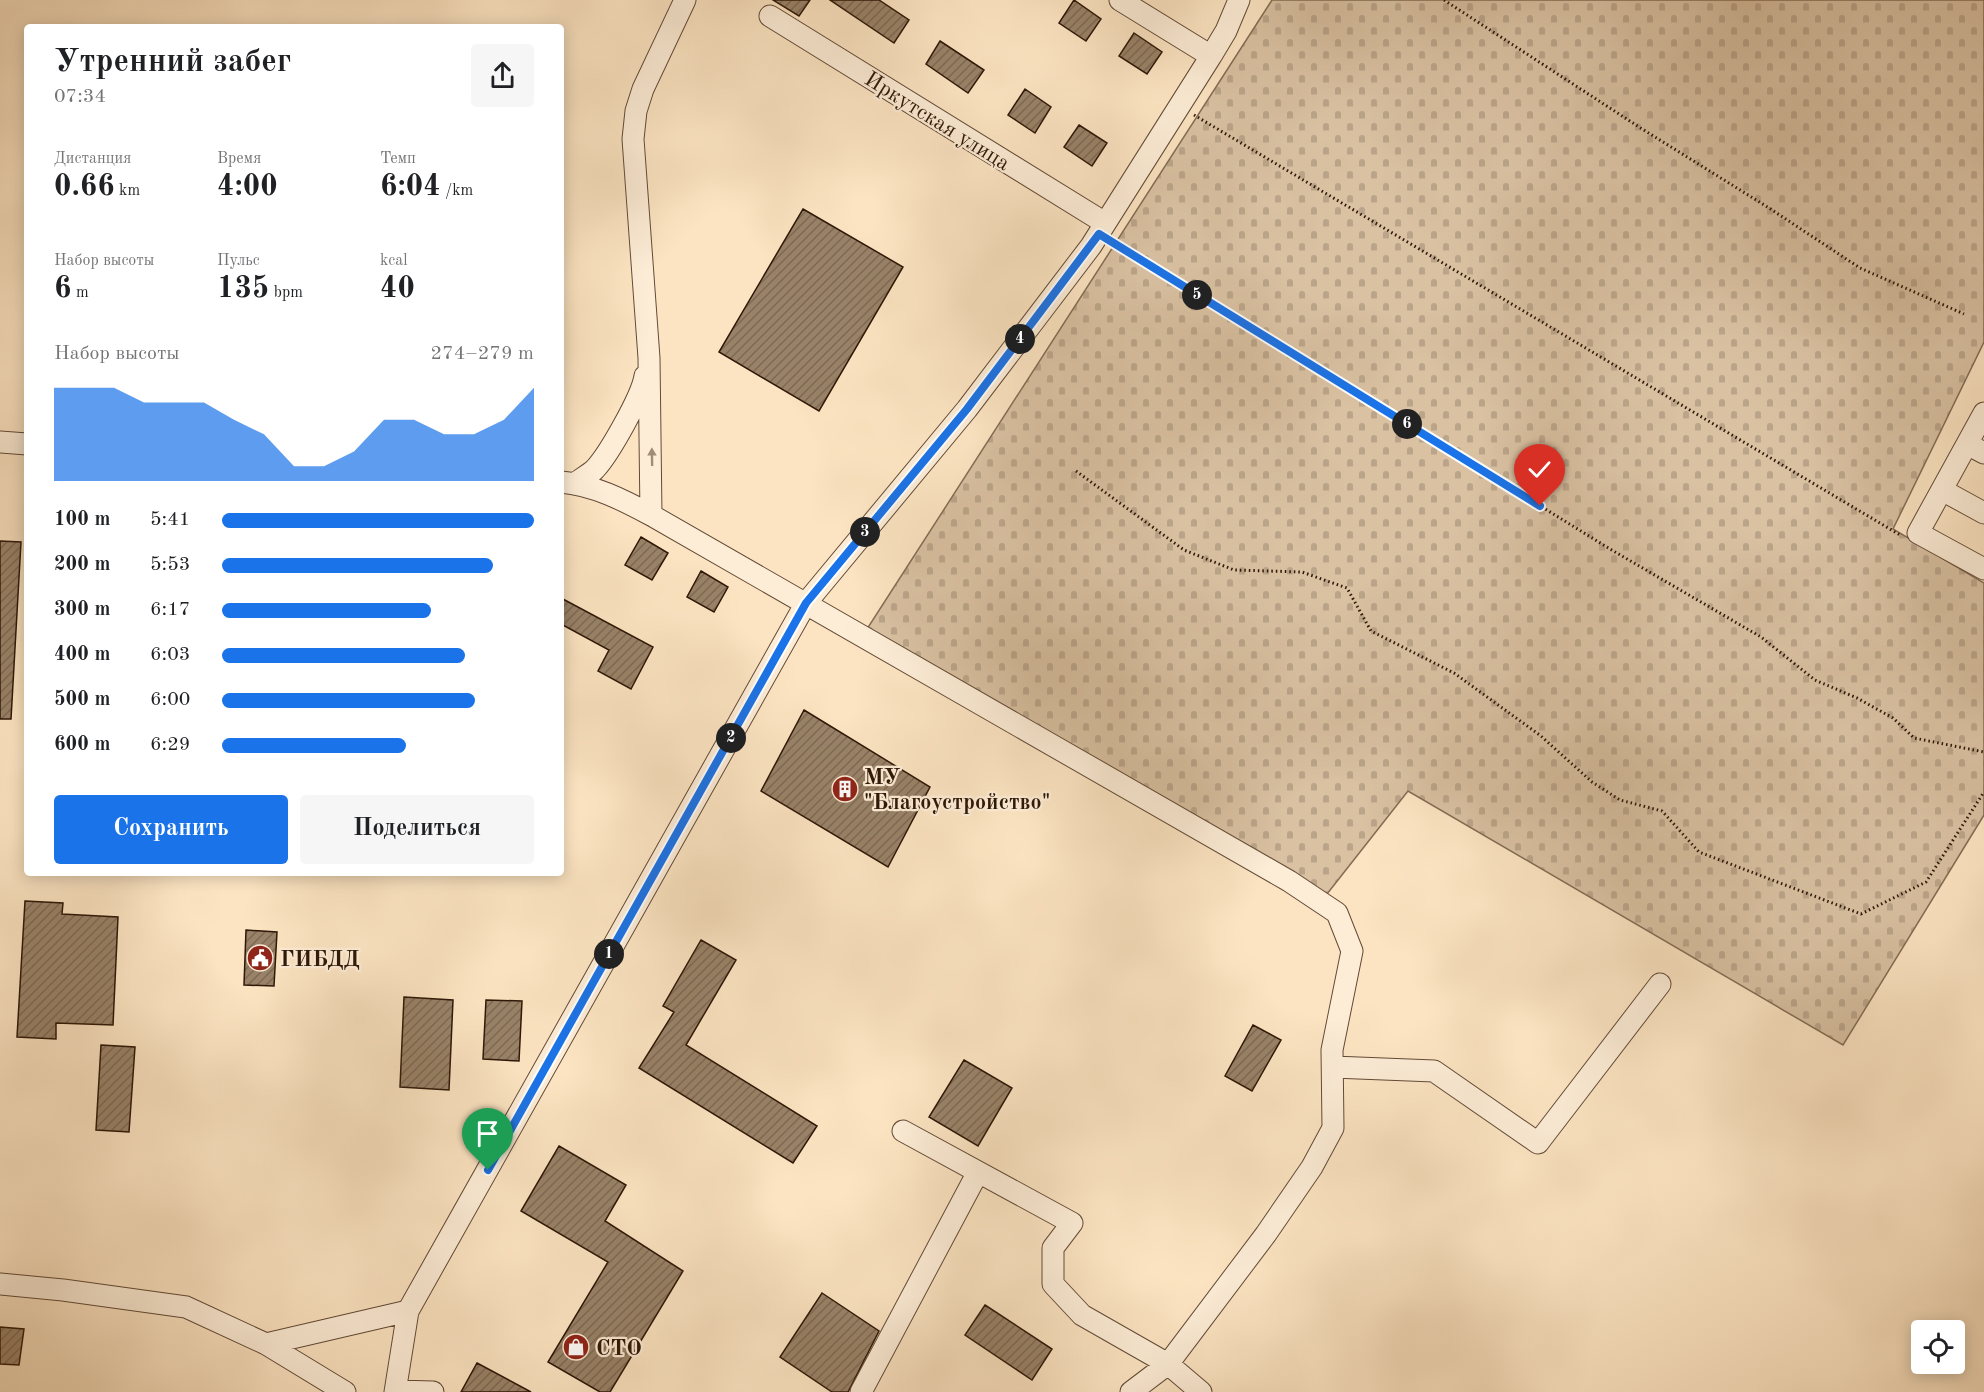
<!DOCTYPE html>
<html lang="ru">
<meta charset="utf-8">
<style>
:root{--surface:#fff;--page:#f6f6f6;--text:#202124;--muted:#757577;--accent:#1a73e8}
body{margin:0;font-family:"Old Standard TT",serif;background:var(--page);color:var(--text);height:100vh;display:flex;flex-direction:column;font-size:22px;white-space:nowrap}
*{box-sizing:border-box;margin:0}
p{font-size:20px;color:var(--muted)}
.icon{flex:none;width:33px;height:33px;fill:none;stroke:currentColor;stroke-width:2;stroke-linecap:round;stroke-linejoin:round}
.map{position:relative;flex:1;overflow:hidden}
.panel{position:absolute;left:24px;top:24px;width:540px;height:852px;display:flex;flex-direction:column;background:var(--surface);border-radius:6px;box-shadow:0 3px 15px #0003}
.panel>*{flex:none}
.tools{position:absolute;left:1911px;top:1320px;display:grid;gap:12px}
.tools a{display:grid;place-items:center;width:54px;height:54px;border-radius:6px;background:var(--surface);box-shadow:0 3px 15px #0003;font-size:30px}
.pin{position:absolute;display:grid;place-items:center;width:51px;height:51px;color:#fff;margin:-62px -26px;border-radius:50% 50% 50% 0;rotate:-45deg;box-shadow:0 0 6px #0007}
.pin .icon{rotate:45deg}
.km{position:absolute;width:30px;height:30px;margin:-15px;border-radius:50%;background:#222;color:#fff;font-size:16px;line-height:30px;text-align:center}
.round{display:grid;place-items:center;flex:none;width:63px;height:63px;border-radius:6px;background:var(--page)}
.summary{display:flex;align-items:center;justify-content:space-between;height:102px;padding:0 30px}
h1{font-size:33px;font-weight:700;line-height:45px}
.metrics{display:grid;grid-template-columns:repeat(3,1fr);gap:9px;height:102px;padding:6px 30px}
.metrics div{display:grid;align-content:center}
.metrics b{font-size:30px;font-weight:700}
.metrics small{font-size:16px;font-weight:400}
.metrics p{font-size:16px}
.chart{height:168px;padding:12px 30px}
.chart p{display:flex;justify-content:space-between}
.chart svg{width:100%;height:108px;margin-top:6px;fill:var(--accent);opacity:.7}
.primary-button{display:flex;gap:12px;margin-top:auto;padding:12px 30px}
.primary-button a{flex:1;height:69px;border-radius:6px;background:var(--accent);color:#fff;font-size:24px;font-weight:700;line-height:69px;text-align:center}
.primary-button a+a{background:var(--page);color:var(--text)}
ul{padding:0 30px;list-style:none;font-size:20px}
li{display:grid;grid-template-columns:96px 72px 1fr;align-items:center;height:45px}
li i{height:15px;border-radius:8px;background:var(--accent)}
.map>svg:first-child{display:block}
.cemetery{fill:url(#cemetery-stones);stroke:#846c54;stroke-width:1.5}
.building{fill:url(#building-hatch);stroke:#2e1707;stroke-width:1.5}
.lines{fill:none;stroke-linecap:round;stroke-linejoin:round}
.minor-casing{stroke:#624a36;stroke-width:23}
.path{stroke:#2e1707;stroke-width:3;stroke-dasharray:1.5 3;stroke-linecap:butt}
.minor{stroke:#fdedd7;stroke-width:21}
.oneway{fill:#a08d79}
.route-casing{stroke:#fff;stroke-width:12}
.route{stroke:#1a73e8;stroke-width:8}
.labels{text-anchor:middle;stroke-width:4.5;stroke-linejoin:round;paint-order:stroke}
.street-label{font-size:22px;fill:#2e1707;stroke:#fdedd7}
.poi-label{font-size:22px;font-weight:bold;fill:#2e1707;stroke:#fdedd7;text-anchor:start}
</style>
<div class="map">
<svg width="1984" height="1392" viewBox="0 0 1984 1392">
<defs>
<pattern id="cemetery-stones" width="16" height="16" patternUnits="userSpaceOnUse" patternTransform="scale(1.5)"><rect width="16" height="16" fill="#d9c1a2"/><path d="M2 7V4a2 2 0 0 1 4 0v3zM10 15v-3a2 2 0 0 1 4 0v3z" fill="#bba58a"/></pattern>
<pattern id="building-hatch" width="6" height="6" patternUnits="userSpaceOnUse" patternTransform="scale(1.5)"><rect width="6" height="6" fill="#998268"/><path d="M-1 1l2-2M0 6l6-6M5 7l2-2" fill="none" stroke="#7d6954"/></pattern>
</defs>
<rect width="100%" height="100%" fill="#fce4c2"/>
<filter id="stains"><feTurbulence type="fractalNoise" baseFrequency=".00333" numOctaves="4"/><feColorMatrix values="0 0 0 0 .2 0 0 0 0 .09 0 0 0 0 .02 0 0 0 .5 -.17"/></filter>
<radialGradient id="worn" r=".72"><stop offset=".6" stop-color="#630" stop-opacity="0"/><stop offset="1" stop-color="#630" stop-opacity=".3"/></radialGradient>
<path class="cemetery" d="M1272,0H1984V342L1893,529L1984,583V815L1843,1045L1408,791L1327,894L867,629Z"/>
<path class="building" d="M773,0H810L799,16Z
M830,0H879L909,20L894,43Z
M1074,0L1101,19L1086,41L1059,23Z
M1134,33L1162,52L1147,74L1119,56Z
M940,41L984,70L968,93L926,64Z
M1025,89L1051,107L1035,133L1008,115Z
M1079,125L1107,143L1092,166L1064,147Z
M803,209L903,267L819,411L719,352Z
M641,537L668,553L652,580L625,565Z
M0,541L21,542L11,719H0Z
M701,571L728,587L714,612L687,597Z
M561,598L653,647L631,689L598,671L609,650L561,624Z
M804,710L930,787L888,867L761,791Z
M25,901L63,903L62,914L118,917L113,1025L56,1023V1039L17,1037Z
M246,930L277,932L274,986L244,985Z
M701,940L736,960L686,1045L817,1126L793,1163L639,1068L674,1012L663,1006Z
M404,997L453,1000L449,1090L400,1087Z
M486,1000L522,1001L519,1061L483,1059Z
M1253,1025L1281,1040L1252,1091L1225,1076Z
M101,1045L135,1047L129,1132L96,1130Z
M964,1060L1012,1088L978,1146L929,1117Z
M559,1146L626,1185L605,1221L683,1271L610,1392H600L548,1362L608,1262L521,1211Z
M822,1293L879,1331L848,1392H832L780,1357Z
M985,1305L1052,1349L1032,1380L965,1335Z
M0,1327L24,1329L19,1365L0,1364Z
M477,1363L531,1392H461Z"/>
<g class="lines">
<defs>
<path id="minor" d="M1120,0L1211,56
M770,16L1105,223
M1984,413L1918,533L1984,569
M0,442L27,444
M1967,444L1984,453
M561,482C594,485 623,500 651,515L1289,881L1337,913L1352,951L1332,1050L1333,1128L1312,1167L1266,1234L1168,1364L1131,1392
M576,483C582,478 590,474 595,469C609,454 642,396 645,376
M1942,490L1984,513
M651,515L649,358L633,139L636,111L643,89L685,0
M1333,1067L1434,1071L1538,1143L1660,984
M903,1131L1072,1223L1053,1248V1284L1082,1315L1168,1364L1201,1392
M0,1284L63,1290L186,1307L266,1344L345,1392
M266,1344L408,1311
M396,1391L433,1392
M395,1392L408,1311L806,603L967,409L1091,246L1211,56L1226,31L1239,0
M861,1392L978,1172"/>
</defs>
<use href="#minor" class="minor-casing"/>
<path class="path" d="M1444,0L1639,127L1769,208L1860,268L1964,314
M1194,115L1900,535
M1113,242L1610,549L1761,637L1815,680L1857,698L1893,718L1914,738L1984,752
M1076,471L1184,550L1234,570L1302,572L1347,588L1371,631L1454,673L1541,736L1592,782L1620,800L1662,811L1699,852L1861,914L1926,882L1984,792"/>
<use href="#minor" class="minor"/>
</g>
<defs><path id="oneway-solid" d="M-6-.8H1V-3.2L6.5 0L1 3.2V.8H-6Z" transform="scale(1.5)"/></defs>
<use class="oneway" href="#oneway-solid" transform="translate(652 457) rotate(-91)"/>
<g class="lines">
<defs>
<path id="route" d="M488,1170L806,603L967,409L1099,234L1540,506"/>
</defs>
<use href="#route" class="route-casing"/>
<use href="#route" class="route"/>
</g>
<defs>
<symbol id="building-disc" viewBox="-11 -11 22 22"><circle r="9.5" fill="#8f2418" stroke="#fdedd7"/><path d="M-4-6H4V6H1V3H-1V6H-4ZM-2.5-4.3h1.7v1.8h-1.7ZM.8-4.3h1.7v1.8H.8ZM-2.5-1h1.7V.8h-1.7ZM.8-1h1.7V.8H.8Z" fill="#fff"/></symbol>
<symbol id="civic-disc" viewBox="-11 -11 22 22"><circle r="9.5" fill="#8f2418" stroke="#fdedd7"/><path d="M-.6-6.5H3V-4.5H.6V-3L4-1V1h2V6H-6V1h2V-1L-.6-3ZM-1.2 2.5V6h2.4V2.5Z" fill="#fff"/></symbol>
<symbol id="shop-disc" viewBox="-11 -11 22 22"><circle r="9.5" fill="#8f2418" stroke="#fdedd7"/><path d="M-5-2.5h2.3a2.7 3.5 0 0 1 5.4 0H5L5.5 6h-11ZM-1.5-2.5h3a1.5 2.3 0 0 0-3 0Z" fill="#fff"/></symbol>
</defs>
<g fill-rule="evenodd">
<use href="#building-disc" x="830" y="774" width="30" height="30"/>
<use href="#civic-disc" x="245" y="943" width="30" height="30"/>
<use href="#shop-disc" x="561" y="1332" width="30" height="30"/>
</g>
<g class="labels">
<g class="street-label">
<text transform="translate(938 120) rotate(32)" y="8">Иркутская улица</text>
</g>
<g class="poi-label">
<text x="864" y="784">МУ<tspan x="864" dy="25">"Благоустройство"</tspan></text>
<text x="280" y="966">ГИБДД</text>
<text x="596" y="1355">СТО</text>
</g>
</g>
<rect width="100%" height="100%" filter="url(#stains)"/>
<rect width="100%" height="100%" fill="url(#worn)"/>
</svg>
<div class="tools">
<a><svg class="icon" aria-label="locate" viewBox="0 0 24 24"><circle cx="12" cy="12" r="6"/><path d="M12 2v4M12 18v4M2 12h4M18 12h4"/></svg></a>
</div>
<div class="pin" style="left:488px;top:1170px;background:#1e9e55"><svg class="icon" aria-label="arrive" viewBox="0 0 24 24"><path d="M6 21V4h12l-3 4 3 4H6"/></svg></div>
<div class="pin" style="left:1540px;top:506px;background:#d93025"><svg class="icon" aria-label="check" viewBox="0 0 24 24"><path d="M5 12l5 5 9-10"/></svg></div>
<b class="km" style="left:609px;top:954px">1</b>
<b class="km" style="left:731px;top:738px">2</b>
<b class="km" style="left:865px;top:532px">3</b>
<b class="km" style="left:1020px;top:339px">4</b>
<b class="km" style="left:1197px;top:295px">5</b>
<b class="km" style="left:1407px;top:424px">6</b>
<section class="panel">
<div class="summary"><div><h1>Утренний забег</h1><p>07:34</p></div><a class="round"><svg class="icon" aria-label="share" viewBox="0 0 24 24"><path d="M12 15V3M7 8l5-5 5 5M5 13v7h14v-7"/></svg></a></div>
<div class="metrics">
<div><p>Дистанция</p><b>0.66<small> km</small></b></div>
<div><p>Время</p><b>4:00</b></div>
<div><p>Темп</p><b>6:04<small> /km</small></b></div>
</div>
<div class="metrics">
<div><p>Набор высоты</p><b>6<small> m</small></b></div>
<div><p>Пульс</p><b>135<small> bpm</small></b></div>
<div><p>kcal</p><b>40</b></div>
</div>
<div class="chart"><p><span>Набор высоты</span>274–279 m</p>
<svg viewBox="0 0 160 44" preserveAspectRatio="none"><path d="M0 44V6L10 6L20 6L30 12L40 12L50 12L60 19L70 25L80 38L90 38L100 32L110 19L120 19L130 25L140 25L150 19L160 6V44z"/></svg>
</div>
<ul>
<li><b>100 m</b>5:41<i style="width:100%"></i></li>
<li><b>200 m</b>5:53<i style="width:87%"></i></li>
<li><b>300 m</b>6:17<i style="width:67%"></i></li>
<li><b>400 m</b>6:03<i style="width:78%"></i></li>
<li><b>500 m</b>6:00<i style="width:81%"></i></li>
<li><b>600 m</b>6:29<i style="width:59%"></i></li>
</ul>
<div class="primary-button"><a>Сохранить</a><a>Поделиться</a></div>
</section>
</div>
